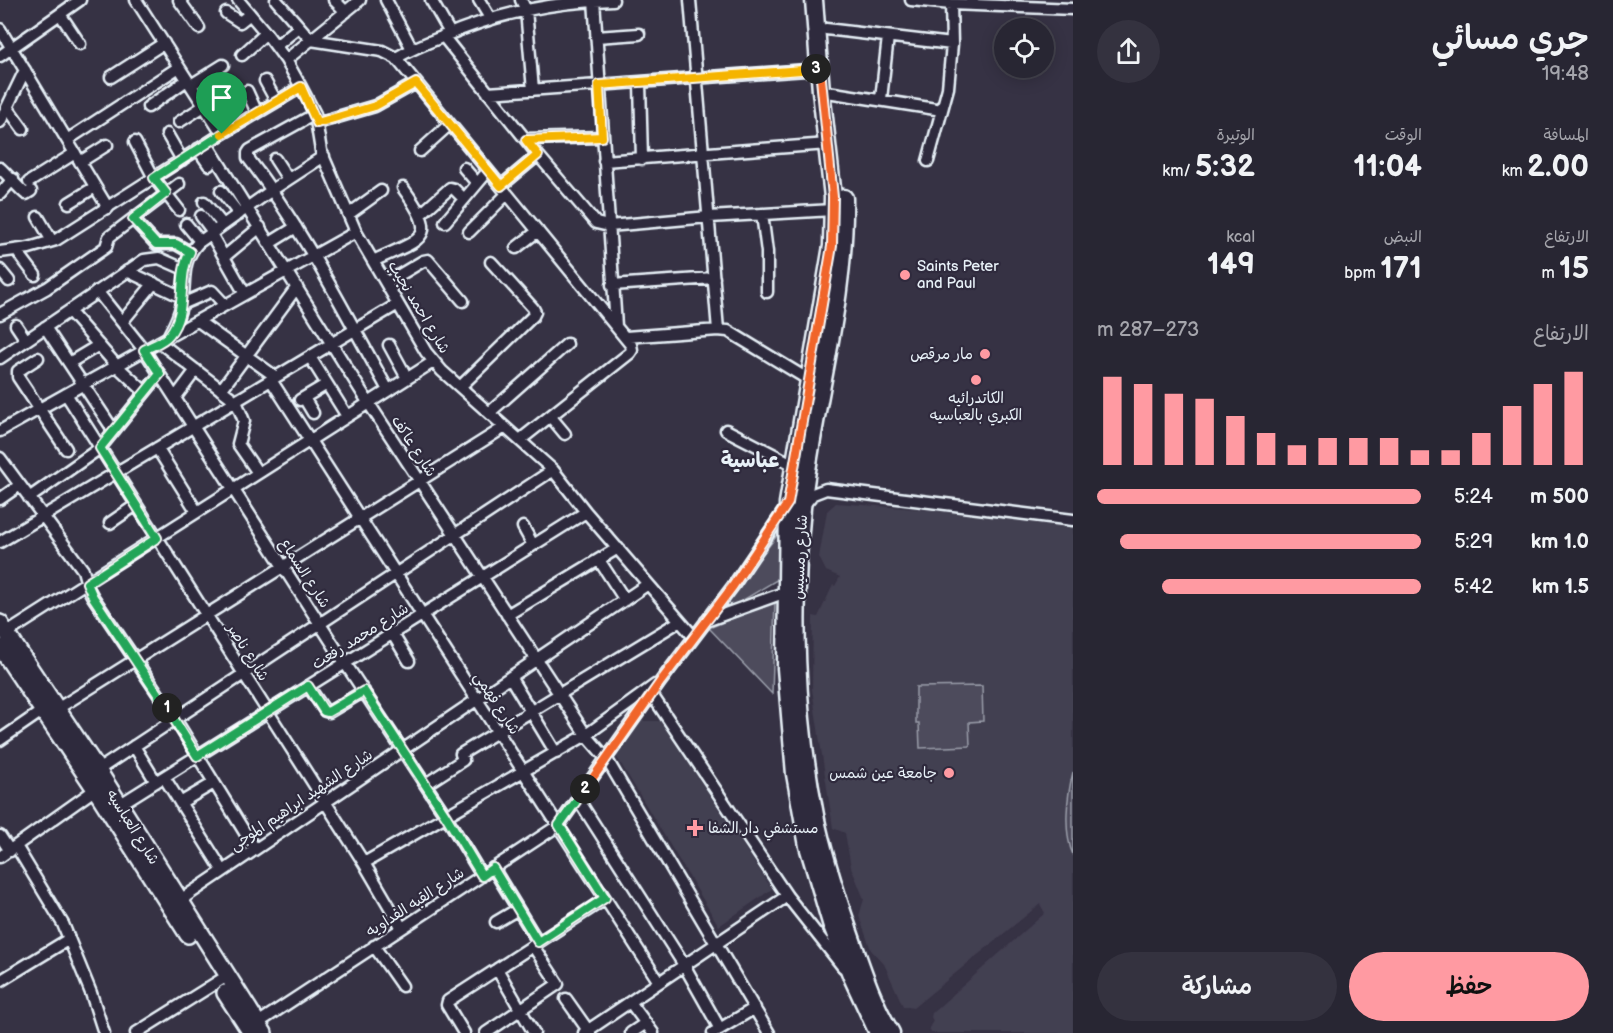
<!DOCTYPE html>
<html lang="ar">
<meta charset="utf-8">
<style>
:root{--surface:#282633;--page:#34323f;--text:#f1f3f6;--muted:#a5a5ac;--line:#44434e;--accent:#ff9aa2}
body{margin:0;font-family:"Balsamiq Sans","Playpen Sans Arabic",sans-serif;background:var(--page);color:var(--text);direction:rtl;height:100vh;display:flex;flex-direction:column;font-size:22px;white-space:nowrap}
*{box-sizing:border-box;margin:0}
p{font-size:20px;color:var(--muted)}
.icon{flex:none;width:33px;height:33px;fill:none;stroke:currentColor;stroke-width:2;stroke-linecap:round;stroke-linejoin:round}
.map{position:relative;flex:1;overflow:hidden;direction:ltr}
.details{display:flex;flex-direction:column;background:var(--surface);width:540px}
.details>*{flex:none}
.buttons{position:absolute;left:994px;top:18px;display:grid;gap:12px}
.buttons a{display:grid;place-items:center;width:60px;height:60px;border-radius:50%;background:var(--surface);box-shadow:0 3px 15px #0003,0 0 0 2px var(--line);font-size:30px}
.pin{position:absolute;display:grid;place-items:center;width:51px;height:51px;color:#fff;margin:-62px -26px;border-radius:50% 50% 50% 0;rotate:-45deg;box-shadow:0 0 6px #0007}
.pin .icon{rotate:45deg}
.km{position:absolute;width:30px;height:30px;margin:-15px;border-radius:50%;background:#222;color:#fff;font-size:16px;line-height:30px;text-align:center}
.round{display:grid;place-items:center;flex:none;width:63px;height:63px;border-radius:32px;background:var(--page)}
.head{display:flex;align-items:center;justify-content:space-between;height:102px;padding:0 24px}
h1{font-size:33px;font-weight:600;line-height:45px}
.stats{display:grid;grid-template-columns:repeat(3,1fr);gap:9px;height:102px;padding:6px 24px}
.stats div{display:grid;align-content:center}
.stats b{font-size:30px;font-weight:600}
.stats small{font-size:16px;font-weight:400}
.stats p{font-size:16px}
.chart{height:168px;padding:12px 24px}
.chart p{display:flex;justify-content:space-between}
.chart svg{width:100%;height:108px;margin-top:6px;stroke:var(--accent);stroke-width:6}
.button{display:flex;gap:12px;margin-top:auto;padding:12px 24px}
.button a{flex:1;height:69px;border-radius:36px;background:var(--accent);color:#111;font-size:24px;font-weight:600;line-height:69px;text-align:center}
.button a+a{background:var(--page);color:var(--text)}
ul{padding:0 24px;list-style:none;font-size:20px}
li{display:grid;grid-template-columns:96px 72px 1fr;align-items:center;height:45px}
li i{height:15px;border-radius:8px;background:var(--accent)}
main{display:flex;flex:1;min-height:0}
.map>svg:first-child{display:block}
.built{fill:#433f51}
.green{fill:#4d4b5c;stroke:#9a9eaa;stroke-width:1.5}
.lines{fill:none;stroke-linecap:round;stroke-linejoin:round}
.minor-casing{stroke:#e8f1f8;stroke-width:15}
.secondary-casing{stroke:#e8f1f8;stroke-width:20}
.primary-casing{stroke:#e8f1f8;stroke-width:21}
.minor{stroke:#2f2a3d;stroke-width:10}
.secondary{stroke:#2f2a3d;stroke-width:15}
.primary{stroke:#2f2a3d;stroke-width:16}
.split-1-casing{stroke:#fff;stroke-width:12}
.split-2-casing{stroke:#fff;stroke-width:12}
.split-3-casing{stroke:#fff;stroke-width:12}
.split-4-casing{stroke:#fff;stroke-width:12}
.split-1{stroke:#22a559;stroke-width:8}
.split-2{stroke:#22a559;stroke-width:8}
.split-3{stroke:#f0652b;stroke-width:8}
.split-4{stroke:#f5b400;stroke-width:8}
.poi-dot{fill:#ff9aa2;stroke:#2f2a3d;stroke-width:2}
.labels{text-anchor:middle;stroke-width:4.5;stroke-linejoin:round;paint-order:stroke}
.poi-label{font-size:15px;fill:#e8f1f8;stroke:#2f2a3d;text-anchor:start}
.street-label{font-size:15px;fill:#e8f1f8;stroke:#2f2a3d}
.district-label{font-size:21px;font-weight:bold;fill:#e8f1f8;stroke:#2f2a3d}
</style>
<main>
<section class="details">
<div class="head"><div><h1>جري مسائي</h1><p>19:48</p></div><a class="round"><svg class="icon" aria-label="share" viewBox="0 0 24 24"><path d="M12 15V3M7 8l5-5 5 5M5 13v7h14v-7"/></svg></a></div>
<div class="stats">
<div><p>المسافة</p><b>2.00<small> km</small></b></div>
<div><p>الوقت</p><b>11:04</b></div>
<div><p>الوتيرة</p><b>5:32<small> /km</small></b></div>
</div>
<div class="stats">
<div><p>الارتفاع</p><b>15<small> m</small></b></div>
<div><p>النبض</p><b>171<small> bpm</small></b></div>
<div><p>kcal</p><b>149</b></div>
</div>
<div class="chart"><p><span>الارتفاع</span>273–287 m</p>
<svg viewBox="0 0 160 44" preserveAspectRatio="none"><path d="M5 44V8M15 44V11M25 44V15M35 44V17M45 44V24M55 44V31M65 44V36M75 44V33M85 44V33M95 44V33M105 44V38M115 44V38M125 44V31M135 44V20M145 44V11M155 44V6"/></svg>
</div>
<ul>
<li><b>500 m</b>5:24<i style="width:100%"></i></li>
<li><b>1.0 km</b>5:29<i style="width:93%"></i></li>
<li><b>1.5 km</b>5:42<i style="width:80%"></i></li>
</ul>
<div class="button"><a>حفظ</a><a>مشاركة</a></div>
</section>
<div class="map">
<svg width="1073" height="1033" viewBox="0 0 1073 1033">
<rect width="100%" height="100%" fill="#363244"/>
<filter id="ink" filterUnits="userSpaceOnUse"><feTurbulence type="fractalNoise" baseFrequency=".0167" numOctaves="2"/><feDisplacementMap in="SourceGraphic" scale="12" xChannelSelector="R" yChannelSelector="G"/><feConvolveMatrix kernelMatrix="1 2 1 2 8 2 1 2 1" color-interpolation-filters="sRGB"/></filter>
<g filter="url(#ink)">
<path class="built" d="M836,503L1001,515L1073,526V1033H931L929,1028L933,1021L931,1017L932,1013L1045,913L1040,904L913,1008L903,1006L884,964L871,950L859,916L864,899L851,867L845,833L833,828L812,689L813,616L818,617L833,585L835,586L840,577L826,571L819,557L827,511Z
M641,721H660L772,889L719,926L615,754Z"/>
<path class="green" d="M786,524L785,575L713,618Z
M775,601L772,694L709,628Z
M982,686L983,721L969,722L970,746L920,748L919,723H916V687Z
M1073,772V855C1063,831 1067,796 1073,772Z"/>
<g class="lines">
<defs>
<path id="minor" d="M136,0L222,134
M179,0L199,28
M238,0L266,33L286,60L301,87L315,114L321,151L356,232L426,352L442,371L553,470L586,512L693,636
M276,0L311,40L382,51L396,58L631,345L632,350L630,353L520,440
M334,0L346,12
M386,0L412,49
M431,0L450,33
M479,0L490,18
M521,0L526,10L533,90
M594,0L616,326
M690,0L718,330
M911,0L951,4L1073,9
M226,13L240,22L250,14
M60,14L80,44
M0,29L108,208
M826,29L952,44
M443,36L538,155L596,223L609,226L709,217L833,210
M596,37L639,34
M276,46L299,27
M242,55L266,33
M0,56L80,0
M396,58C411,49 426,43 442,37C499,13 551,2 613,0
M286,60L360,0
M111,77L164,43
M265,81L276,101
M640,83L642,159
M191,85L223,65
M247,91L257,113
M821,91L942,110
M488,93L820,69
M881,99L888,37
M7,107L23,129
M148,107L187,80
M315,114L250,150L248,153V158C303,229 344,311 388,390
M0,122L25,70
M179,122L204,106
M317,123L375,106L416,83
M167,134L182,160
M526,139L602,137
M67,140L179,67
M135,142L154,178L179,210
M207,144L368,402L586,735L606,758L769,1033
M198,149L209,165
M420,151L450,124
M275,159L288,179
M604,161L828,144
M928,161L948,88L952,44L951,4
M80,162L107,145
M0,168C7,174 21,191 26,194L31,191
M464,168L477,183
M29,182L75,153
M501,186L538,155
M221,191L239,214
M0,194L13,179
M204,202L223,225
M69,203L95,187
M349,214L381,191
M421,214L450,188L454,189L464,199
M762,214L767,252V292
M201,216L213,232
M38,217L52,241
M133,219L156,244H176L190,252
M445,222L488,171
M186,224L200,241
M469,232L507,194
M211,234L245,294
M270,243L296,227
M516,248L538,231
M16,250L35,275
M0,252L29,248L56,240L222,134L301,87
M224,257L260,227
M373,261C422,238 441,240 403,188
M0,270L9,281
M127,271L182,297
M386,283L423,261L428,260L463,301
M612,285L714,278
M97,291L144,350L345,663L446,816L482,876
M182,304L212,291L225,305
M69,311L117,366L145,392
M0,314L47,288L106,247L109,237L179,184
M198,321L276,377
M122,322L154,283
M16,325L26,340
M45,327L114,431
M168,337C173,327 179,317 181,306C187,281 179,264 198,243L272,190L324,156
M626,337L718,330L728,331L809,380
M159,342L236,401L244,421L238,444L258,473
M389,345L407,378
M310,357L347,416
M0,358L144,260L159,258L184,269
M38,358L18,371V377L66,449
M69,363L99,345
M271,380L659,982
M460,387L533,316L535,312L533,308L491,262
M221,390L297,287
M66,394L364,863L402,928
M175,398L196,370
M304,398L313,413
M300,400L327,384
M489,413L567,344
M550,416L565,434
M726,430L794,465
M0,431L356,232
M157,448L197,512
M0,458L83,570L88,588L93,597L175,719L255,849
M29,498L100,448L160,374
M0,499L20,485
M803,506L813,494L826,489L1073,520
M110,523L136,505
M523,527L533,545
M0,542L398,304
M599,560L625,600
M507,615L618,548
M706,621L786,592
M7,633L433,362
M392,633L409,661
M510,677L556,753
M308,686L325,711L329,712L364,691
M652,695L787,896L843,967
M57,709L505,427
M0,740L42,711
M134,746L156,782
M98,770L553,470
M164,777L223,871
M426,784L463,760L461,754L680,621
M578,799L684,965L720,1029
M180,803L214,783
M119,805L586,512
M0,836L10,851
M16,846L63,924L91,993L104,1033
M0,857L100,786
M364,863L586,735L655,685
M493,868L538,942
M179,901L648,584
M496,922L518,909
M374,946L402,986
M497,969L534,1033
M0,981L69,939
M566,999L590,1033
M630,1002L653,1033
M258,1023L559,825L661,681L733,586L787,506
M136,1033L227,976
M464,1033L447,1005L448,1001L605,899
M486,1033L558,984L533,946
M584,1033L787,896
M631,1033L646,1023
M713,1033L755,1008"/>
<path id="secondary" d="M0,623L98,770L264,1033
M0,647L95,789L188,935
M225,993L251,1033"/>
<path id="primary" d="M814,0L821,91L833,197L832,246L788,503L786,668L795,774L808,846L831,923L852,977L878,1033
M844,198C846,302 813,404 802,508C792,608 795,716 815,815C823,855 836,894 849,932C861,966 872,1002 891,1033"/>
</defs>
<use href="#minor" class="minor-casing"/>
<use href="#secondary" class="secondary-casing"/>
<use href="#primary" class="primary-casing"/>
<use href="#minor" class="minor"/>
<use href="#secondary" class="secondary"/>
<use href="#primary" class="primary"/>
</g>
</g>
<g class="lines" filter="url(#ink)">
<defs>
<path id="split-1" d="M167,708L93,597L87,583L157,538L100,448L160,374L144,350C151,346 164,342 169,335C189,311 176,278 190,252L176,244H156L133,219L166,193L154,178L222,134"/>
<path id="split-2" d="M167,708L197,756L308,686L324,711L328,712L364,691L446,816L482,876L493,868L538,942L605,898L559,825L585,789"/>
<path id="split-3" d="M585,789L661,681L733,586L788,503L832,246L833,197L820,69H816"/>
<path id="split-4" d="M222,134L301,87L317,123L375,106L416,83L501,186L538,155L526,140L602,137L599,85L816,69"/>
</defs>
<use href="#split-1" class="split-1-casing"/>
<use href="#split-2" class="split-2-casing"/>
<use href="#split-3" class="split-3-casing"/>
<use href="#split-4" class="split-4-casing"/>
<use href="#split-1" class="split-1"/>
<use href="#split-2" class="split-2"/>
<use href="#split-3" class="split-3"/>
<use href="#split-4" class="split-4"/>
</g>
<g class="poi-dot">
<circle cx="905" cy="275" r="6"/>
<circle cx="985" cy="354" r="6"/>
<circle cx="976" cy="380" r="6"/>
<circle cx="949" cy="773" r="6"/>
<path d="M692 819h6v6h6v6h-6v6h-6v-6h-6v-6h6z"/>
</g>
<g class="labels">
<g class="poi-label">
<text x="917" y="271">Saints Peter<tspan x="917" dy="17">and Paul</tspan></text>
<text x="973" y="359" text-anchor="end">مار مرقص</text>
<text x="976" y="403" text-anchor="middle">الكاتدرائيه<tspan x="976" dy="17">الكبري بالعباسيه</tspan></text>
<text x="937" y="778" text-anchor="end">جامعة عين شمس</text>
<text x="708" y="833">مستشفي دار الشفا</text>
</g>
<g class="street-label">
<text transform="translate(419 307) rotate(59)" y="5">شارع احمد نجيب</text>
<text transform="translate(414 446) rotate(57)" y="5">شارع عاكف</text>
<text transform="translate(800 557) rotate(-87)" y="5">شارع رمسيس</text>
<text transform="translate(305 573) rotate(57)" y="5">شارع السماع</text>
<text transform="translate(360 636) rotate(-32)" y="5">شارع محمد رفعت</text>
<text transform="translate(248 652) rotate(58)" y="5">شارع ناصر</text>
<text transform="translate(497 703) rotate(57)" y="5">شارع فهمي</text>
<text transform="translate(301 800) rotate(-34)" y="5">شارع الشهيد ابراهيم الموجى</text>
<text transform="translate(133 827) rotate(58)" y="5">شارع العباسيه</text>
<text transform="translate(415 902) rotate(-33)" y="5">شارع القبه الفداويه</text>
</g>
<g class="district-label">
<text x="750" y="467">عباسية</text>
</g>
</g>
</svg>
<div class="buttons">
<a><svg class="icon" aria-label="locate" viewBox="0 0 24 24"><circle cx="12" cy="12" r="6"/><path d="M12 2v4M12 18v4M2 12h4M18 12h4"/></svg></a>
</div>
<div class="pin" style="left:222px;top:134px;background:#1e9e55"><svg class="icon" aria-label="arrive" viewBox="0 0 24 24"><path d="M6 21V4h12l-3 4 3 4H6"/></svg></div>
<b class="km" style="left:167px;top:708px">1</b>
<b class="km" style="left:585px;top:789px">2</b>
<b class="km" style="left:816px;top:69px">3</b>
</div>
</main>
